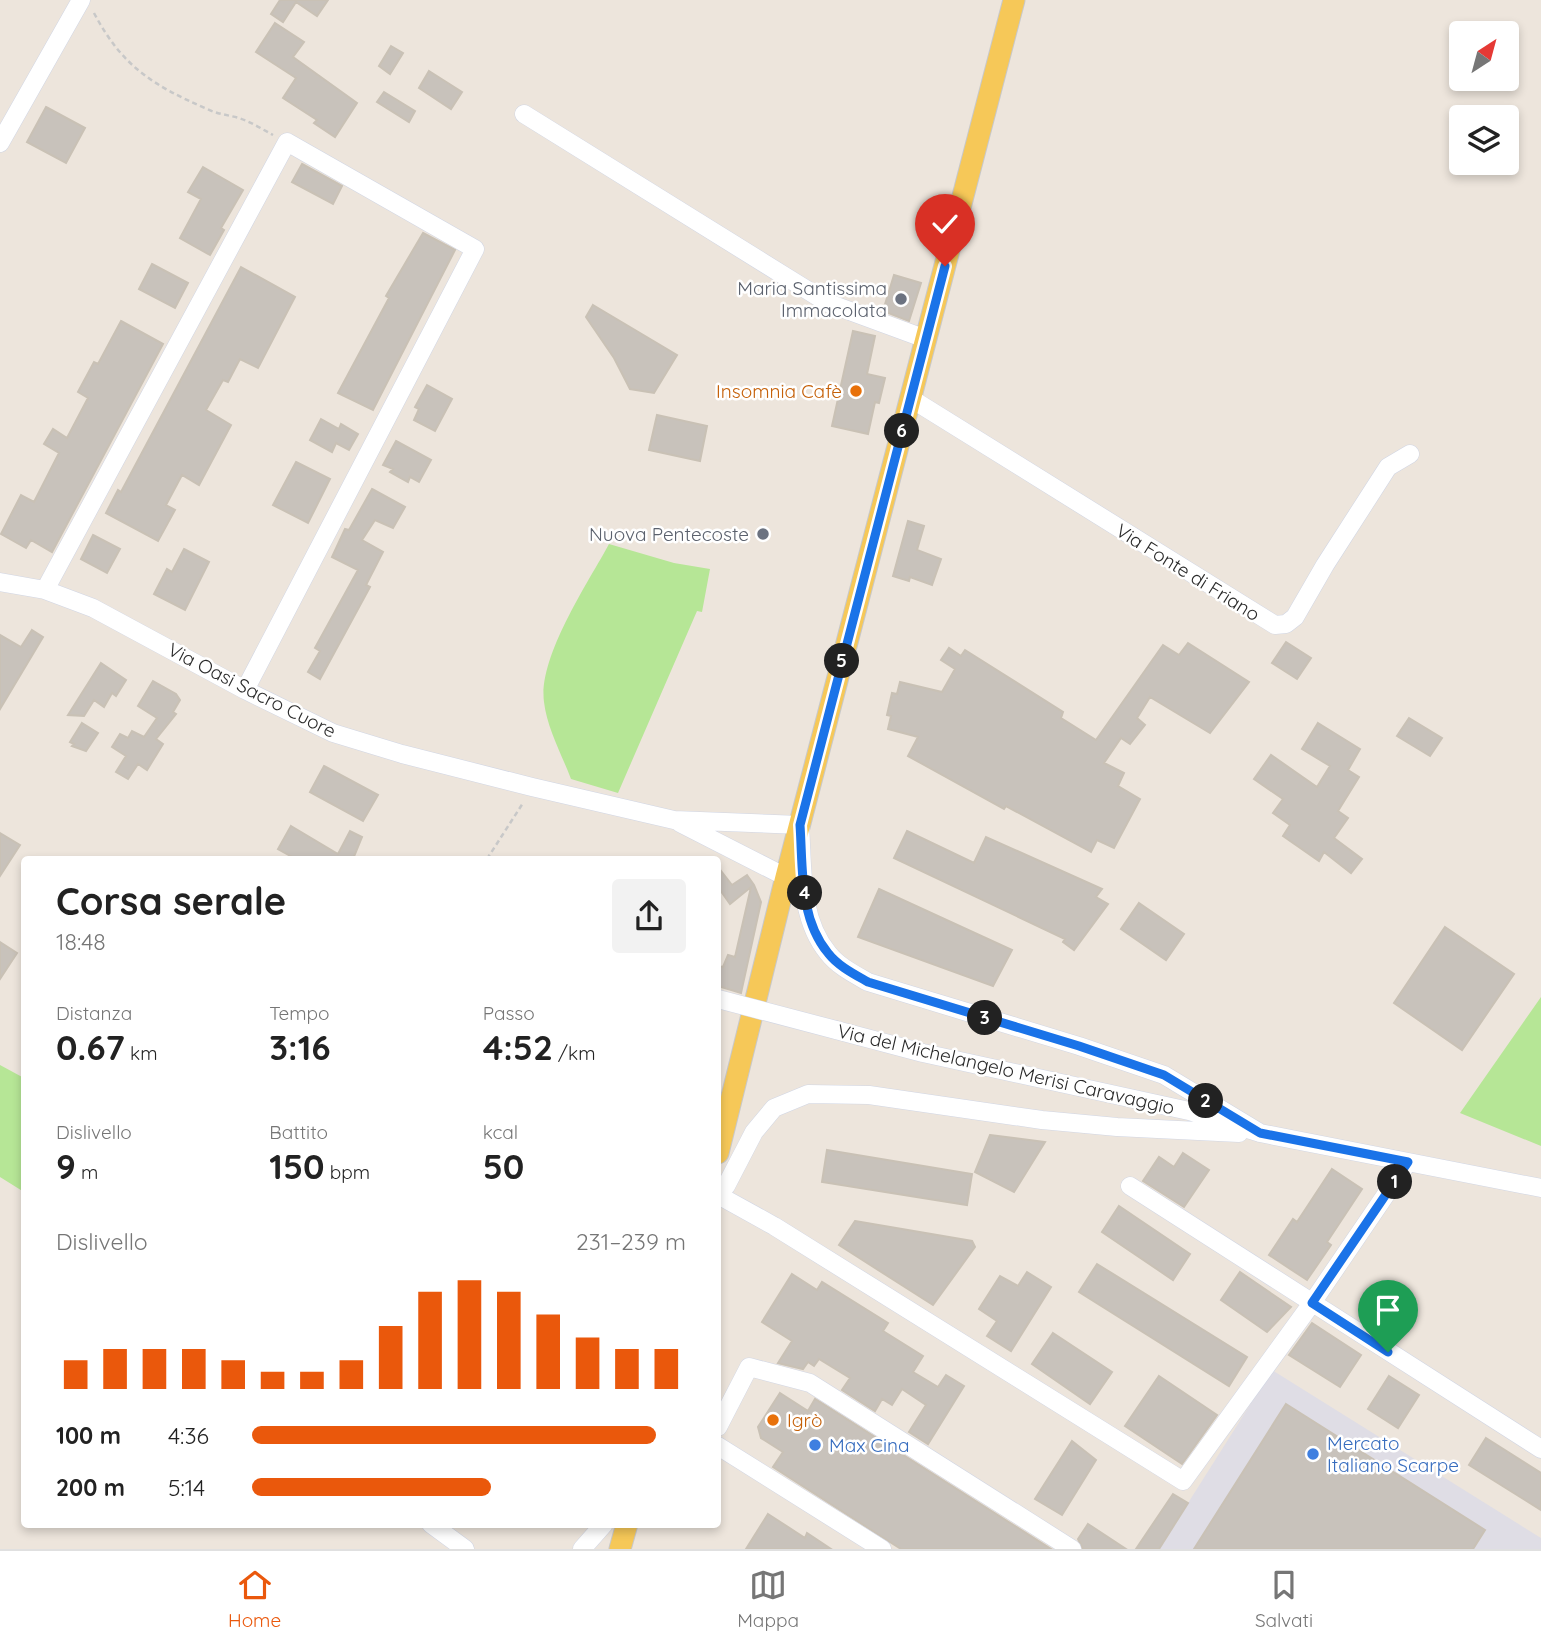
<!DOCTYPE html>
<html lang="it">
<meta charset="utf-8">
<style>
:root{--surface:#fff;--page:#f2f2f2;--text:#222;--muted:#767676;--line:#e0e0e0;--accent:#ea580c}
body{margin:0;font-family:Quicksand,sans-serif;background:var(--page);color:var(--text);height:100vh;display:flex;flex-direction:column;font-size:26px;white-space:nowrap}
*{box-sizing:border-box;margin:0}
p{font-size:23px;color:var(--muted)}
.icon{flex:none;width:38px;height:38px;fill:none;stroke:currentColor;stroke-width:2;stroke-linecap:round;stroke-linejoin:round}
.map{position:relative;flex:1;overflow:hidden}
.sheet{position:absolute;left:21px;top:856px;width:700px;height:672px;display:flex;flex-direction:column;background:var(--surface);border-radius:7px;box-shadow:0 4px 10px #0003}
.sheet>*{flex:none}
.needle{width:46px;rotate:36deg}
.tools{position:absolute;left:1449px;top:21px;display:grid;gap:14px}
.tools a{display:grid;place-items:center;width:70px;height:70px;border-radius:7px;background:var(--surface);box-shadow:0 4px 10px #0003;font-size:35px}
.pin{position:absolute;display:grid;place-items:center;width:60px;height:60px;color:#fff;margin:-72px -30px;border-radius:50% 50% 50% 0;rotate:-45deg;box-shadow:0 0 7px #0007}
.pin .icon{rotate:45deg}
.km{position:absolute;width:35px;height:35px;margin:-18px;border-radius:50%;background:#222;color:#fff;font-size:19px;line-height:35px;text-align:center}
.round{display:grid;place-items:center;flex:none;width:74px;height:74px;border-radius:7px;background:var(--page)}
.summary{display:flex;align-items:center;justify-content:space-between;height:119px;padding:0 35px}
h1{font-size:38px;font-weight:700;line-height:52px}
.stats{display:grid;grid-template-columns:repeat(3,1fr);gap:10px;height:119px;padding:7px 35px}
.stats div{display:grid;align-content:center}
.stats b{font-size:35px;font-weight:700}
.stats small{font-size:19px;font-weight:400}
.stats p{font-size:19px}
.chart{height:196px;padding:14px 35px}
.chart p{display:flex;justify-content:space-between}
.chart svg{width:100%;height:126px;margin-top:7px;stroke:var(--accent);stroke-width:6}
ul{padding:0 35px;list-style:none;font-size:23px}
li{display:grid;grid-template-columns:112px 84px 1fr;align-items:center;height:52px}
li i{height:18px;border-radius:9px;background:var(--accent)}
.menu{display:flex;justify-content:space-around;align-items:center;height:98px;border-top:2px solid var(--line);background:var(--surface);font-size:19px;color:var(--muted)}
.menu a{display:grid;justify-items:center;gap:4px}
.menu .active{color:var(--accent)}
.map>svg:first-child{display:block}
.industrial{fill:#dfdde5}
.green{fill:#b6e696}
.building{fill:#c8c2bb;stroke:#c9c1b5;stroke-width:2}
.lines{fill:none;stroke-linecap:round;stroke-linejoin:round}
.minor-casing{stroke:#d1d6e4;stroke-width:19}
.major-casing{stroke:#c8c8c8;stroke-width:23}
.path{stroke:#c8c8c8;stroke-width:2.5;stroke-dasharray:5 3.5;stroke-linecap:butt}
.minor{stroke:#fff;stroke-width:18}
.major{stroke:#f6c858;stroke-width:21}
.minor-bridge-casing{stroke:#d1d6e4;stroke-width:19;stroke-linecap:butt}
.minor-bridge{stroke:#fff;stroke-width:18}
.route-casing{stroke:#fff;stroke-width:14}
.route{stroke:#1a73e8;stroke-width:9}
.worship-dot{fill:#6b7280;stroke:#fff;stroke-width:2.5}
.food-dot{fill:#e8710a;stroke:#fff;stroke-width:2.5}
.shop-dot{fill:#3f7fe0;stroke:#fff;stroke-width:2.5}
.labels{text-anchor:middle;stroke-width:5;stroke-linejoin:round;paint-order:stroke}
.worship-label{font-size:19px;fill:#5b616d;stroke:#fff;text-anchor:end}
.food-label{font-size:19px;fill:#c56008;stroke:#fff;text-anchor:end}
.street-label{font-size:19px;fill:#2a2a2a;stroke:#fff}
.shop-label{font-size:19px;fill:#366cbe;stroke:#fff;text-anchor:start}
</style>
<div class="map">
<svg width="1541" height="1549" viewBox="0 0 1541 1549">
<rect width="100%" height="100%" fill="#ede5dc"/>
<path class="industrial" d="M1272,1370L1541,1538V1549H1159Z"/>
<path class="green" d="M609,544L674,563L710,569L702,612L697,611L618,793L571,779C562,755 547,728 544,702C538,657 588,583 609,544Z
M1541,997V1146L1460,1113Z
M0,1065L24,1078V1192L0,1177Z"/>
<path class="building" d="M280,0H328L317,16L296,2L283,22L271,14Z
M275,23L304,42L293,57L357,103L335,137L314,123L317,120L283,98L296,78L256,52Z
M391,46L403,53L390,74L379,66Z
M429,71L462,92L451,109L419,88Z
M384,92L415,111L409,122L377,102Z
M46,107L85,128L66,163L27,142Z
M302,164L342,186L333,204L292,182Z
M203,167L243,190L221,228L224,230L210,255L180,238L201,199L188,192Z
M423,233L455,250L373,410L338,393L389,298L386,296Z
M152,264L188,283L175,308L139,289Z
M241,267L295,297L258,368L240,359L228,382L223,380L206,410L231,425L199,485L182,475L166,505L175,510L158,541L106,513L118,490L121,492Z
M894,275L921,283L909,321L883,311Z
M593,305L677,355L654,393L630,389L614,358L586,317Z
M121,321L163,344L52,552L31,540L26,548L1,534L21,495L34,502L59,453L44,444L53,429L67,438L88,398L78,392L94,362L98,364Z
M853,331L875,336L867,374L885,378L879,403L875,402L868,434L832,426Z
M427,385L452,399L435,431L414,420L419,409L415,407Z
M657,415L707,426L700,461L649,450Z
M321,419L339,429L341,424L358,434L349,450L336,443L332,452L310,440Z
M396,441L431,460L419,482L410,477L408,482L390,472L393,469L383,465Z
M296,462L330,479L308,523L273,505Z
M372,489L405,507L393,528L375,520L362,540L383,552L366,585L370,587L320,679L308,672L320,651L315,648L358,570L332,557L345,529L349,530Z
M908,521L924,526L917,550L941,559L932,585L910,577L909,581L893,576Z
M93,535L120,549L107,573L81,559Z
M184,549L209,562L185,610L154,594L167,569L172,572Z
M32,630L43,637L0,709V635L21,647Z
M1286,642L1311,658L1297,679L1272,663Z
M1188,643L1249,682L1210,733L1150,697L1137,718L1145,725L1130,744L1121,738L1104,763L1124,773L1118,786L1140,799L1114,848L1097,840L1091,852L1006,806L1004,809L908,756L918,737L888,729L891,716L887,715L892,693L897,694L900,682L942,692L955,669L941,660L949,648L961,656L965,650L1063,712L1061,718L1096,740L1163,645L1179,655Z
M101,663L126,680L116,696L112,693L104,707L94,700L84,716L68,715Z
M153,681L176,694L180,700L173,712L176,714L156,739L163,744L147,770L138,764L128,779L116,772L126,756L112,747L120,734L128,738L132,731L144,737L157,718L138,706Z
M1409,718L1442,738L1430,756L1397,736Z
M82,723L98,733L86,751L72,746L74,744L70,742Z
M1318,723L1360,749L1348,770L1359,777L1338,811L1348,818L1334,838L1362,859L1351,873L1324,852L1319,861L1283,836L1290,825L1273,813L1283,799L1254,779L1271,755L1317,787L1330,766L1302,749Z
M324,766L378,795L363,821L310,792Z
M291,826L338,854L350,831L362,837L353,859H296L278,849Z
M907,831L974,863L986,837L1102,889L1096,897L1108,904L1074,950L1063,942L1065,939L894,858Z
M0,833L20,845L0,876Z
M718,867L732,885L747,875L754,885L761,902L741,993L718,986V966L723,967L728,955L735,957L751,887L730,904L718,887Z
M879,889L1012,950L993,986L858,937Z
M1139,903L1184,934L1166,960L1121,929Z
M1445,927L1514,974L1462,1050L1394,1003Z
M0,942L17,953L0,979Z
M990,1135L1045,1142L1014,1192L975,1172Z
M827,1150L972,1174L967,1205L822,1182Z
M1183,1153L1209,1170L1184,1207L1143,1181L1159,1157L1174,1167Z
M1332,1169L1362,1189L1327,1242L1331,1245L1307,1280L1269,1255L1293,1219L1297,1222Z
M1119,1206L1190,1254L1173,1280L1102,1232Z
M855,1221L972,1241L975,1247L933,1305L839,1245Z
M1097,1264L1247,1357L1229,1386L1079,1292Z
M1027,1272L1051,1287L1011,1351L987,1336L997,1321L979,1309L1000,1276L1018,1286Z
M1240,1272L1291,1307L1267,1332L1221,1300Z
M792,1274L817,1290L822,1282L888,1323L883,1331L923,1356L913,1372L938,1387L946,1375L964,1386L928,1444L909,1432L926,1405L902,1389L892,1405L882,1399L875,1411L842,1390L850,1378L819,1359L814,1366L808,1362L803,1369L778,1363L792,1341L762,1322Z
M1312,1323L1361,1355L1340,1387L1289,1355Z
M1053,1333L1112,1372L1090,1404L1032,1364Z
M1159,1376L1217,1415L1182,1464L1125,1426Z
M1389,1376L1419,1395L1398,1428L1368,1409Z
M780,1393L808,1411L815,1399L1051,1549H901L773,1467L783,1452L761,1438L758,1427Z
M1286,1404L1485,1530L1473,1549H1194Z
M1486,1438L1541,1473V1510L1469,1465Z
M1072,1441L1096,1460L1062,1515L1035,1499Z
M1173,1494L1188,1503L1159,1549H1136Z
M768,1514L805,1538L807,1533L831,1549H746Z
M1088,1524L1126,1549H1083L1078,1539Z"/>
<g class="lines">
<defs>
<path id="minor" d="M524,114L828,303L926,339
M0,143L81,0
M910,398L1275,625L1286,624L1295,617L1325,565L1388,467L1410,454
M0,582L45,590L93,608L245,690L333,733L402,754L532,787L674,820L800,825C803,868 799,918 828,953C838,966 854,974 868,982L1079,1046L1164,1075L1260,1133
M45,590L287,142L475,249L245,690
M680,823L786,877
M836,1030L923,1053L1189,1111L1260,1133L1541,1188
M1130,1186L1541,1449
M718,1188L726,1186L754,1132L774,1108L808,1094L869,1095L1042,1120L1117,1127L1239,1133
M718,1195L774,1226L1183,1481L1312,1303L1408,1162
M718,1427L749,1367L810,1383L1072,1549
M718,1446L882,1549
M431,1524L465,1549
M582,1549L604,1524"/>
<path id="major" d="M718,1153L786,877L1014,0
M620,1549L627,1524"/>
</defs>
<use href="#minor" class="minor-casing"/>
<use href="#major" class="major-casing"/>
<path class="path" d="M94,13C122,66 152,85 207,109C217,114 228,115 239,118C251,122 262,129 273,135
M487,859L523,803"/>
<use href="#minor" class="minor"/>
<use href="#major" class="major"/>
<defs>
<path id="minor-bridge" d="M718,999L836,1030"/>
</defs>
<use href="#minor-bridge" class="minor-bridge-casing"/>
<use href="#minor-bridge" class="minor-bridge"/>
</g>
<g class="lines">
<defs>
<path id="route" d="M945,266L800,825C803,868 799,918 828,953C838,966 854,974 868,982L1079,1046L1164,1075L1260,1133L1408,1162L1312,1303L1388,1352"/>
</defs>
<use href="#route" class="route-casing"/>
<use href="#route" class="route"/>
</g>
<g class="worship-dot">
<circle cx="901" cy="299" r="7"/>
<circle cx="763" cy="534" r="7"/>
</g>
<g class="food-dot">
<circle cx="856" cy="391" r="7"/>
<circle cx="773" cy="1420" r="7"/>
</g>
<g class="shop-dot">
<circle cx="815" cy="1445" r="7"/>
<circle cx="1313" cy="1454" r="7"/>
</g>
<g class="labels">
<g class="worship-label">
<text x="887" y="295">Maria Santissima<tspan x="887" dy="22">Immacolata</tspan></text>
<text x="749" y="541">Nuova Pentecoste</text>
</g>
<g class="food-label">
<text x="842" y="398">Insomnia Cafè</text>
<text x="787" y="1427" text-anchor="start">Igrò</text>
</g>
<g class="street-label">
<text transform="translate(1188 572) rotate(32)" y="7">Via Fonte di Friano</text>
<text transform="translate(252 690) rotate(27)" y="7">Via Oasi Sacro Cuore</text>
<text transform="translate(1006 1069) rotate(13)" y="7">Via del Michelangelo Merisi Caravaggio</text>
</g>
<g class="shop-label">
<text x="1327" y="1450">Mercato<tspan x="1327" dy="22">Italiano Scarpe</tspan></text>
<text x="829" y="1452">Max Cina</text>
</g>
</g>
</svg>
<div class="tools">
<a><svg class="needle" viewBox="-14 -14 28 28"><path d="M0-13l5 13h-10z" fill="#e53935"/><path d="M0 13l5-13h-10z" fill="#767676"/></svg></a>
<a><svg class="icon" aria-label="layers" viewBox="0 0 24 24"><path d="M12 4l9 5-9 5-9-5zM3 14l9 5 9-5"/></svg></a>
</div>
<div class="pin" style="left:1388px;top:1352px;background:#1e9e55"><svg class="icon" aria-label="arrive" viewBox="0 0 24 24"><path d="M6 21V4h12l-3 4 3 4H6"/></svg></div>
<div class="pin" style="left:945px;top:266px;background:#d93025"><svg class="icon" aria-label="check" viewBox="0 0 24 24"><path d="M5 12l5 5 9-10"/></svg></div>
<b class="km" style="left:1395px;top:1182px">1</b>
<b class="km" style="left:1206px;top:1101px">2</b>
<b class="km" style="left:985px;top:1018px">3</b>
<b class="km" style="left:805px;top:893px">4</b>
<b class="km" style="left:842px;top:661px">5</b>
<b class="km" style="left:902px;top:431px">6</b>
<section class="sheet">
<div class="summary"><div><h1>Corsa serale</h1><p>18:48</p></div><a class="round"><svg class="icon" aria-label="share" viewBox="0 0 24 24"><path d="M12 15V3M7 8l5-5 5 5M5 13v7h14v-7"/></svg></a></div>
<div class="stats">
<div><p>Distanza</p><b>0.67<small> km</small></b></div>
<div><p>Tempo</p><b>3:16</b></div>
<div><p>Passo</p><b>4:52<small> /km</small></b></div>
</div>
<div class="stats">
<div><p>Dislivello</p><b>9<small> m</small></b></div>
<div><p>Battito</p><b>150<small> bpm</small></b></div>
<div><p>kcal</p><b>50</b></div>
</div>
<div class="chart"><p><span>Dislivello</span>231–239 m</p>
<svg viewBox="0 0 160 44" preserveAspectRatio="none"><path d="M5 44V34M15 44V30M25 44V30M35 44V30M45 44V34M55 44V38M65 44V38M75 44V34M85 44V22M95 44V10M105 44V6M115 44V10M125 44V18M135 44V26M145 44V30M155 44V30"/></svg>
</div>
<ul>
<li><b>100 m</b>4:36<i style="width:93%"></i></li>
<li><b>200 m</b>5:14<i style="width:55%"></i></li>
</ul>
</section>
</div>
<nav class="menu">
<a class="active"><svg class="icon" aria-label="home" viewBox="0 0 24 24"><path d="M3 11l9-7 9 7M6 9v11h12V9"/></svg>Home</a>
<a><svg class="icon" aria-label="map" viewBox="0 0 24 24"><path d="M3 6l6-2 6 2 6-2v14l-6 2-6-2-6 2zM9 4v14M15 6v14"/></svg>Mappa</a>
<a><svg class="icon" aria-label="saved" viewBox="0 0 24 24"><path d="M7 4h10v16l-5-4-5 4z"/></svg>Salvati</a>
</nav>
